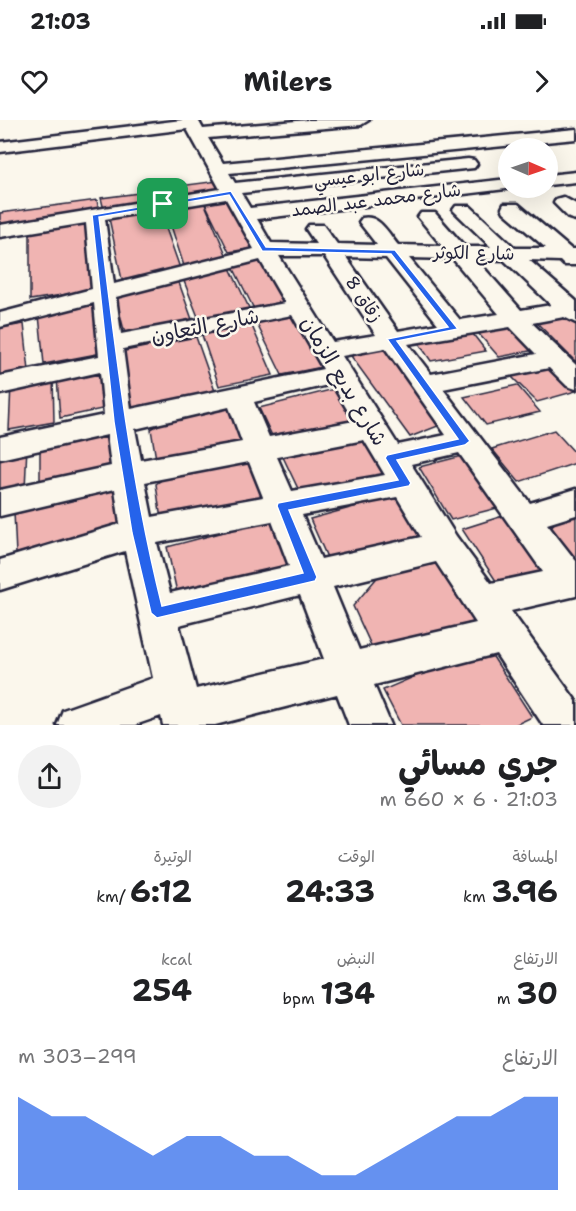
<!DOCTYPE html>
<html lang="ar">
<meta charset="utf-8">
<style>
:root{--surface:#fff;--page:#f2f2f2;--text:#202124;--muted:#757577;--accent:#2563eb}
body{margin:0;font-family:"Shantell Sans","Playpen Sans Arabic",sans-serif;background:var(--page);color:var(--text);direction:rtl;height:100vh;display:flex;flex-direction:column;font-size:22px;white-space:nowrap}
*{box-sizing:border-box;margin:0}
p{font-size:20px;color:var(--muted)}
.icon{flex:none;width:33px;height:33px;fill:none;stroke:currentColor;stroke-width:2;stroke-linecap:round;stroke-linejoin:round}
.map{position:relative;height:605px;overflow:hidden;direction:ltr}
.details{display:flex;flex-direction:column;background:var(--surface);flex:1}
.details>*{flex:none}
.needle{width:39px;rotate:92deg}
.buttons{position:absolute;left:498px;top:18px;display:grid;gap:12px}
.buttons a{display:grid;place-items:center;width:60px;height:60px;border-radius:50%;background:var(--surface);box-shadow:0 6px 24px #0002;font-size:30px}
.pin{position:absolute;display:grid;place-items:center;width:51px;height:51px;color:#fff;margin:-26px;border-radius:12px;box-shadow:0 3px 9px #0006}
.round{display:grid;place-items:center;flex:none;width:63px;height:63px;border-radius:32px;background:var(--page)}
.headline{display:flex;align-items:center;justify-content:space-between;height:102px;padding:0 18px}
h1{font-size:33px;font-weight:700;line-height:45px}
.metrics{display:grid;grid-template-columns:repeat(3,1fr);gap:9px;height:102px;padding:6px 18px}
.metrics div{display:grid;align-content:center}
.metrics b{font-size:30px;font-weight:700}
.metrics small{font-size:16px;font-weight:400}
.metrics p{font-size:16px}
.chart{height:168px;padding:12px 18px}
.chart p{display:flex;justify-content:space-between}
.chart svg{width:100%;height:108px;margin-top:6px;fill:var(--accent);opacity:.7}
.status{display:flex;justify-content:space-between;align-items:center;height:42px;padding:0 30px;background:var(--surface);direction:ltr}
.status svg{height:16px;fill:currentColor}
header{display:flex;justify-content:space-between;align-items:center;height:78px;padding:0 18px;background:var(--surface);font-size:27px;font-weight:700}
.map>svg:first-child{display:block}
.building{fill:#f0b4b2;stroke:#22223b;stroke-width:1.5}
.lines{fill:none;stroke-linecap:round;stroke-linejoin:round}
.minor-casing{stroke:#22223b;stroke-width:5}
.minor{fill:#fbf7ec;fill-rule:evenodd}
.route{fill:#2563eb;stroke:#fff;stroke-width:1.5;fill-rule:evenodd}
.labels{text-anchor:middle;stroke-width:5;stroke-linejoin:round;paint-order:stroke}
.far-street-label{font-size:18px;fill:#22223b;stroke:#fbf7ec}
.street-label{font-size:21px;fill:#22223b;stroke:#fbf7ec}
</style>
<div class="status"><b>21:03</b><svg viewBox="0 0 49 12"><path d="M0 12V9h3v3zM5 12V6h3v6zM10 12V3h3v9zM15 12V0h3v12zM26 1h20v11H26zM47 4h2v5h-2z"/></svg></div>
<header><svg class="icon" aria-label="forward" viewBox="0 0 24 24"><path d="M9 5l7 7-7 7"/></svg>Milers<svg class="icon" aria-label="heart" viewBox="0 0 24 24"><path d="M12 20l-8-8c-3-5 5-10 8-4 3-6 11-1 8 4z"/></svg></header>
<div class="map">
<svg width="576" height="605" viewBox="0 0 576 605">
<rect width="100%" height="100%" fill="#fbf7ec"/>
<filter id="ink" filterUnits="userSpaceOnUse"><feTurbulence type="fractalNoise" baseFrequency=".0167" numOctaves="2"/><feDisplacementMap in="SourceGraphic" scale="12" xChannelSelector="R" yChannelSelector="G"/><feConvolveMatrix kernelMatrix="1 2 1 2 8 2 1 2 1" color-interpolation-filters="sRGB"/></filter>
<g filter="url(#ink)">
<path class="building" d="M218,61L226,73L169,81L164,68Z
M162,70L166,82L104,90L101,78Z
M233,79L259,127L229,132L205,83Z
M97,80L99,92L0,105V93Z
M204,82L228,139L184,146L165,87Z
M160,91L181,151L122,160L109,98Z
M90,101L100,169L30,180V109Z
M265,139L290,182L254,189L232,145Z
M230,148L251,192L200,202L182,156Z
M178,160L194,205L126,218L114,171Z
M97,184L107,232L44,244L39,195Z
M571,193L576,198V242L535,201Z
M297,194L327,246L282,255L256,202Z
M24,204L29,251L0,257V208Z
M518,205L540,229L499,237L478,213Z
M252,206L273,255L219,266L202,215Z
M469,209L486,231L431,241L416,219Z
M196,217L216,274L132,291L120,232Z
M386,226L443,304L410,317L351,236Z
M552,240L576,263V271L537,282L508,253Z
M105,248L111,287L60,298L57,257Z
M53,257L54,302L9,310L11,264Z
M517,265L540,292L486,305L464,277Z
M338,268L358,300L275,322L259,288Z
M233,288L244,322L156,339L151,309L168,300Z
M110,307L116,349L40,372V322Z
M554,310L576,334V343L519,362L492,329Z
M369,314L393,351L302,377L283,337Z
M27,326L25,369L0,375V333Z
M466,335L501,387L451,400L419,347Z
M253,337L265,379L161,400L156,364L173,352Z
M118,364L127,403L16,434L14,392Z
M405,373L429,415L330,444L310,399Z
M576,392V444L549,409L561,396Z
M506,395L547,451L500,467L462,409Z
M277,398L297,452L180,486L167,427Z
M440,434L481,499L376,536L353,486L381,453Z
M486,526L532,597L515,605H401L383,570Z"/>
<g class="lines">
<defs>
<path id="minor" d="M182,0H198L203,9L308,0H369L361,5L208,18L223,43L576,9V19L229,53L235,63L468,39L474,40L477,44L474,48L241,73L250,88L508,59V68H514L257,99L271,123L316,124L306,109L309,105H323L337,124L377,125L359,102L362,98C379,94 388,113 398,125L442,126L418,97L421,93H435L465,127H491L453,90L456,86H470L515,128H546L504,92L502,88L504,84H518L571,129H576V145H564L560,141L529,140L576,181V203L564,197L532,203L576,245V269L567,266L549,248L443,269L530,383L576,369V395L547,404L576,441V476L511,491L576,581V605H543L496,534L374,565L391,605H349L337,574L215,605H163L161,596L135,605H57L63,590L153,558L125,431L0,470V440L120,404L115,369L0,396V370L111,346L107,315L0,339V317L104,295L100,252L0,274V256L99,236L94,183L0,207V193L92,169L86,103L0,117V105L220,69L187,9L0,32V22ZM226,79L254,129L114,164L105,99ZM279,136H324L376,215L333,222ZM346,137L386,138L438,204L398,211ZM409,138L453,139L499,194L460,200ZM476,139L504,140L551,185L521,190ZM260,140L285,183L121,214L116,177ZM292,195L323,249L131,289L123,229ZM510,207L536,234L431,254L408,224ZM385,228L446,315L398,325L342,236ZM332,264L354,301L269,317L254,282ZM229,287L242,322L141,340L135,309ZM364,320L385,355L292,371L277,337ZM459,333L543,452L491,463L456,416L411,344ZM249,342L263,377L152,397L145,362ZM397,377L421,417L321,439L302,395ZM272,401L289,446L170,473L157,423ZM436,442L476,503L359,530L333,467ZM300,475L324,539L196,569L179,505Z
M576,52V62L548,65V55Z
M563,77L576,84V100L569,98L554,83L556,79Z"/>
</defs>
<use href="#minor" class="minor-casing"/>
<use href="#minor" class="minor"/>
</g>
</g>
<path class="route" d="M231,71L266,127L395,130L458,209L397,221L470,321L465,325L397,340L411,363L409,366L289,390L317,457L315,461L157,498L151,493L132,413L114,302L92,95ZM229,75L262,131L391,134L448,207L387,219L458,319L387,335L385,338L398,360L278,383L277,386L303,453L162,486C130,358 115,228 99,97Z"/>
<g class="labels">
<g class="far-street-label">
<text transform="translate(369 55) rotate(-6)" y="6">شارع ابو عيسي</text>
<text transform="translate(376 80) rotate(-7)" y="6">شارع محمد عبد الصمد</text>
<text transform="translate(474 133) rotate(1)" y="6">شارع الكوثر</text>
<text transform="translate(364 179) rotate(56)" y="6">زقاق 8</text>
</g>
<g class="street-label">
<text transform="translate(205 206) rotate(-11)" y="7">شارع التعاون</text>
<text transform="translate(344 261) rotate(59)" y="7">شارع بديع الزمان</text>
</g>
</g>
</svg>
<div class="buttons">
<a><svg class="needle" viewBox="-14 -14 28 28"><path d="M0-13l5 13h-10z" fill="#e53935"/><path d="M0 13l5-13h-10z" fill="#757577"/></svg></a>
</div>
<div class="pin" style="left:163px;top:84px;background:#1e9e55"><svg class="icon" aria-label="arrive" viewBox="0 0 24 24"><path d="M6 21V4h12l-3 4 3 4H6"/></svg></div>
</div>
<section class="details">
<div class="headline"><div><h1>جري مسائي</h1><p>21:03 · 6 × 660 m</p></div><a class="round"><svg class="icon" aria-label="share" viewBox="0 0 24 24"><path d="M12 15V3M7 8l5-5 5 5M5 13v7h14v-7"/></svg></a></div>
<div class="metrics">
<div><p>المسافة</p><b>3.96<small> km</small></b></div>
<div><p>الوقت</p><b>24:33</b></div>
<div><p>الوتيرة</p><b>6:12<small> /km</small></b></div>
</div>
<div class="metrics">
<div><p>الارتفاع</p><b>30<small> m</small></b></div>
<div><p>النبض</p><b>134<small> bpm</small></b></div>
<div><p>kcal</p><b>254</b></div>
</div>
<div class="chart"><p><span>الارتفاع</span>299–303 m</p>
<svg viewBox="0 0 160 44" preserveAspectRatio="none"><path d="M0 44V6L10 14L20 14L30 22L40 30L50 22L60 22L70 30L80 30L90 38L100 38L110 30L120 22L130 14L140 14L150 6L160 6V44z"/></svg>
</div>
</section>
